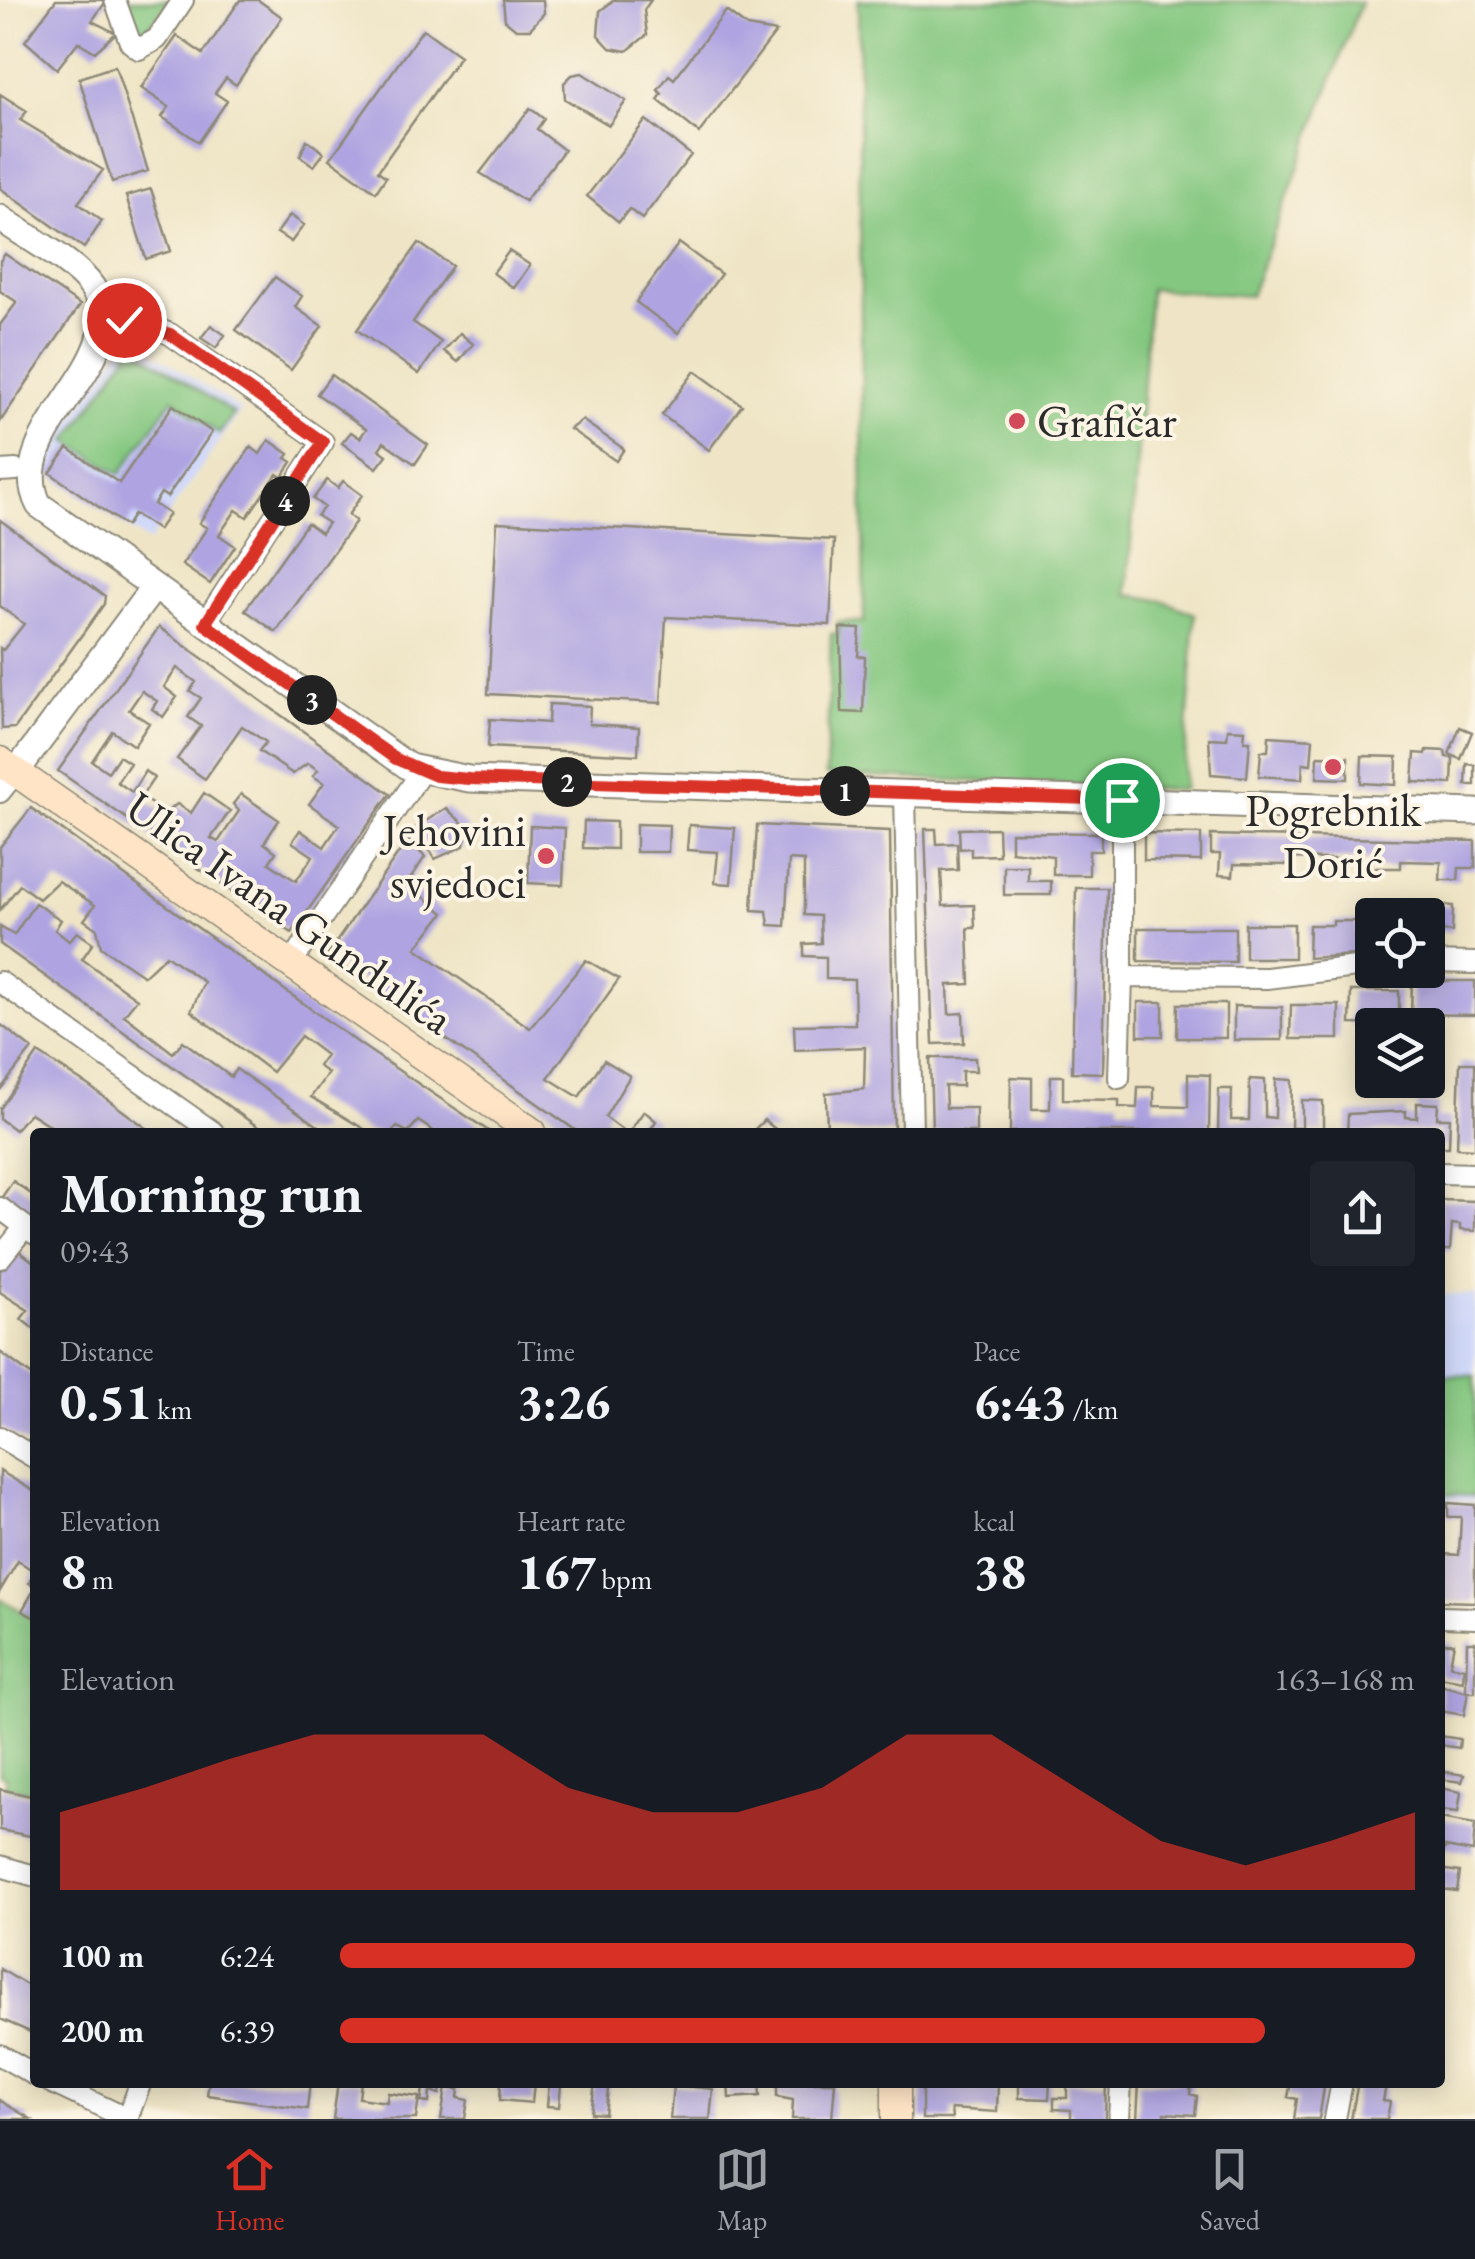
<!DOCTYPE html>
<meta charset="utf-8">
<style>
:root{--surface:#171b24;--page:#20242c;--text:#f1f3f6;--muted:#9ea1a6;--line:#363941;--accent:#d93025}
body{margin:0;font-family:"EB Garamond",serif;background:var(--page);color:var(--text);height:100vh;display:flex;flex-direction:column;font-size:38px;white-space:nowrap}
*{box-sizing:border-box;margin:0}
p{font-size:32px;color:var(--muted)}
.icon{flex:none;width:55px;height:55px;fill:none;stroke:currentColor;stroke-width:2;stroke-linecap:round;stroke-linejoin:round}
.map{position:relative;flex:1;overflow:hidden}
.panel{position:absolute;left:30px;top:1128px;width:1415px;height:960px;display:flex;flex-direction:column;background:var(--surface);border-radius:10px;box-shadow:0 5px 25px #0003}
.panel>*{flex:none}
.fabs{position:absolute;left:1355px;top:898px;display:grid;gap:20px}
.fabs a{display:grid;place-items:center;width:90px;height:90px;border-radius:10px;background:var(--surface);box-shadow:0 5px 25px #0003;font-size:50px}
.pin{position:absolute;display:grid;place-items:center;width:85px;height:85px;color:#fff;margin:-42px;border:5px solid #fff;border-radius:50%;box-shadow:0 2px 10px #0007}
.km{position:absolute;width:50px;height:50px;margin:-25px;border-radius:50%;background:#222;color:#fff;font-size:28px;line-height:50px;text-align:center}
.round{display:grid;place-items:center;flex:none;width:105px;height:105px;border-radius:10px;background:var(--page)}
.head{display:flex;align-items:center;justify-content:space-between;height:170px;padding:0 30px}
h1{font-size:55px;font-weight:700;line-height:75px}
.stats{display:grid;grid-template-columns:repeat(3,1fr);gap:15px;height:170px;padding:10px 30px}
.stats div{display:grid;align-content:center}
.stats b{font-size:50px;font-weight:700}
.stats small{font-size:28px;font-weight:400}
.stats p{font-size:28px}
.chart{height:280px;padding:20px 30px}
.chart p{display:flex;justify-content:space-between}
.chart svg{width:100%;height:180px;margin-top:10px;fill:var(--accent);opacity:.7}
ul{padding:0 30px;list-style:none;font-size:32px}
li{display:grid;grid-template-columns:160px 120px 1fr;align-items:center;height:75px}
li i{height:25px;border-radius:12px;background:var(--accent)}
.tab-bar{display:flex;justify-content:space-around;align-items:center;height:140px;border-top:2px solid var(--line);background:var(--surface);font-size:28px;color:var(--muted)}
.tab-bar a{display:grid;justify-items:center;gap:5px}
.tab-bar .selected{color:var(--accent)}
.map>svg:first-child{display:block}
.built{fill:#d1d9f9}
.green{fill:#84c780;stroke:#587956;stroke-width:2.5}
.building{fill:#afa4e1;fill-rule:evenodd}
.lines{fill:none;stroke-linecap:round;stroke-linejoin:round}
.minor-casing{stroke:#8d8878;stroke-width:24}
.tertiary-casing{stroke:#8d8878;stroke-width:29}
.secondary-casing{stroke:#8d8878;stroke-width:31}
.minor{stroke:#fff;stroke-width:20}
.tertiary{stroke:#fff;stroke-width:25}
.secondary{stroke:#ffe4c6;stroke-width:28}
.route-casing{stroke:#fff;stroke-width:20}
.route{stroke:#d93025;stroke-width:12}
.poi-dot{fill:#d1495b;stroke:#fcf5e5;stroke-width:4}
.labels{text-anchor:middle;stroke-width:8;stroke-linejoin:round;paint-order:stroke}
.poi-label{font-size:45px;fill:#2b2b2b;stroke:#fcf5e5;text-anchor:start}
.street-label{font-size:45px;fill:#2b2b2b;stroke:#fcf5e5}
</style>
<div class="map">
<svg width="1475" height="2119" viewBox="0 0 1475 2119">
<rect width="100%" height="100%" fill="#fcf5e5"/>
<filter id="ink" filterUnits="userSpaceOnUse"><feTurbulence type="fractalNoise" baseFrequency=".01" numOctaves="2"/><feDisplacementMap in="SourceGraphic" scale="20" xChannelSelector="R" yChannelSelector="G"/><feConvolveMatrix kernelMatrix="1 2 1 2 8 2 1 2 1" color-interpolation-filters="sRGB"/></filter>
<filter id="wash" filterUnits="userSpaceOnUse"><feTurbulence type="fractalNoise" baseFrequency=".0048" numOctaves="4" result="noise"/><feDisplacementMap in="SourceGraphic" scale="40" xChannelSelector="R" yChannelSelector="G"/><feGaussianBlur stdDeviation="2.25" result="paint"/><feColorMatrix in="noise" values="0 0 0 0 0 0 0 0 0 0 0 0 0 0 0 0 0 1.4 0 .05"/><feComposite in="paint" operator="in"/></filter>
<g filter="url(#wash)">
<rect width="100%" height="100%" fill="#efe5c6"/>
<path class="built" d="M129,336L241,410L149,542L39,467Z
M1440,1294L1475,1295V1502L1440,1500Z"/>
<path class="green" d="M123,0H171L142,34Z
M858,0L1361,2L1250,296L1150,289L1127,594L1164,601L1195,614L1183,790L826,775L831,634H838V622H864Z
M133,346L234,414L219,434L173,399L120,474L67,441Z
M1440,1375L1475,1376V1496L1440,1494Z
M0,1599L35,1618V1793L5,1786L6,1777L0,1775Z"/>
<g id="blocks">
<path class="building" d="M56,0H107L92,21L116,33L95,52L78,42L57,69L25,41Z
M240,0H258L282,17L236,85L226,78L215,93L227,101L199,142L162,117L169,107L141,88L177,36L203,54Z
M503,0H543L544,13L530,29H516L505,20Z
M614,0H651L644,10L647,35L627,51L610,48L598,35L600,11Z
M726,11L747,27L776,32L699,133L658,100L662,94L658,90L669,75L674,79Z
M423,29L460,56L378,171L386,177L376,192L330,159Z
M115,66L148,171L112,182L79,78Z
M582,73L626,101L609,125L565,99L564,83L572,75Z
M0,94L27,111L20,120L103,170L78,203L102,221L84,248L0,188Z
M530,108L544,119L537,129L564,150L525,201L480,173Z
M646,120L691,155L642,219L629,209L619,222L587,196Z
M307,140L324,153L314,166L300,156Z
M151,189L171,251L146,259L126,196Z
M290,215L304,225L291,242L277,233Z
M419,243L452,266L413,322L441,342L419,374L357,330Z
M679,243L721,274L678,333L636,302Z
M509,251L530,265L514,288L493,273Z
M5,254L80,305L0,422V325L17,302L0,291V261Z
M275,277L302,296L295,307L322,326L291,370L236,330Z
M211,325L225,335L216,348L201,338Z
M460,333L473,344L458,362L444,351Z
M695,371L742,405L709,450L662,415Z
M331,375L428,445L415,464L384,442L379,449L387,455L377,468L342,443L351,432L360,438L366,429L317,394Z
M173,405L212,432L167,497L161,493L154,504L169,514L158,530L134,514L126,526L50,473L68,448L119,483Z
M582,420L624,449L616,461L570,429Z
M269,440L289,454L286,458L292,462L282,477L277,474L247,517L236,510L219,535L235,546L210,584L182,565L207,528L199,523L251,447L260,454Z
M327,480L338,488L343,481L362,495L348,515L356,521L276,632L245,610L307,523L321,533L328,523L317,516L324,507L313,499Z
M0,520L105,596L104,604L15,728L2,729L0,648L3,650L24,624L0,606Z
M497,522L834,540L830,625L666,617L661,703L488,694Z
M159,627L390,794L292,933L58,771ZM177,668L196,682L190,691L201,698L188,717L201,726L177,759L205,779L242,726L266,742L259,751L293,774L308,763L318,770L313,776L324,783L309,804L339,825L324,847L300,830L292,842L313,856L296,881L269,863L276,852L264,843L279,820L241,794L233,804L239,811L218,842L211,838L230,811L204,793L191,813L177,804L165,813L141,797L154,778L145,771L132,792L117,782L130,763L119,756L108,772L92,761L112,731L134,746L149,723L129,710L142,691L157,701L152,709L163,717L177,697L164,687Z
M840,628L860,629L858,656L865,657L863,713L842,712Z
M549,704L590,706L589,724L639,727L638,755L488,747L490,719L548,723Z
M1460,727L1472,732L1461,759L1449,754Z
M1228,729L1245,730L1244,741H1250L1247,777L1211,774L1209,738L1227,739Z
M1269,736L1313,739L1311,764L1303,763L1302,779L1259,776L1261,751H1268Z
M1427,750L1445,751L1446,757L1453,758L1452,784L1413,782L1415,753L1426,754Z
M1318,756L1348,757V779L1317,778Z
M1362,756L1397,757L1396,785L1361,783Z
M1467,764L1475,765V785H1466Z
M31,808L364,1047L490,1132H435L418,1121L408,1132L397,1127L391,1132H369L311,1097L328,1073L318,1066L326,1055L301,1036L272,1072L191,1011L204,982L166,955L144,976L101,947L97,929L84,920L95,905L58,881L39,899L20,885L0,910V847Z
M446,808L467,827L464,846L435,859L415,828Z
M584,821L616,822V849L583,848Z
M636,824L669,825L668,852H636Z
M689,825L735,828L731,884L715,883L718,852L687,850Z
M757,825L890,831L894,1132H827L826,1093L864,1089L865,1047L795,1050L794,1025L855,1024L854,980L826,979V957L804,956V944L821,943L820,916L804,915V861L789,860L785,926L769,925L767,911L752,910Z
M530,826L565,828L563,885L528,883Z
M998,828L999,855L971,856V848L960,849L959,829Z
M925,829H936L937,844L957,843L958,870L941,871L943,906L974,905L975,928H968L970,984L948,985L949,1014L963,1013L964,1043L933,1044Z
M1011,832L1101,833V851H1089V875H1053V856L1011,851Z
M1144,833L1201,834V861L1144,860Z
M1211,835L1475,841V868H1459L1458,880H1440L1441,862L1401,861V868H1372V860L1288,858V865L1234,864L1233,876L1219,875L1220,854H1211Z
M408,840L425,857L407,884L444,913L416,948L530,1028L586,960L619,979L548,1078L579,1097L604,1060L630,1076L605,1117L625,1132H578L327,955Z
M1004,866H1028V881H1051V895H1004Z
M1076,888H1107L1103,1073L1072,1072Z
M35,903L61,920L55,930L69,941L77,932L93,943L82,959L137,999L124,1015L173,1053L183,1041L231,1077L236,1069L321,1128L318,1132H265L0,944V927L14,935Z
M1426,904L1453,906L1452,932L1428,930Z
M1333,921H1357V955L1308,958L1309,925H1333Z
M1245,924H1294V958H1245Z
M1138,928H1235V962L1138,961Z
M1412,981H1475V1015L1411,1014Z
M1351,991H1399V1025L1350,1024Z
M1138,1002H1163V1036H1138Z
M1178,1004H1226V1038H1177Z
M1291,1005H1339V1039H1290Z
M1234,1006L1282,1007V1040H1234Z
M0,1024L32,1049L0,1090Z
M38,1053L89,1086L152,1132H60L30,1113L15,1130L0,1119V1109Z
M930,1058H975L976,1071H962V1086H945L946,1108H976V1132H932Z
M1460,1063H1475V1149L1457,1148Z
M1188,1074L1210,1075L1209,1132H1010L1011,1077L1032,1078V1109H1050L1051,1076H1063V1099L1119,1100V1107L1137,1108L1138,1087H1154V1106L1188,1107Z
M1250,1079L1265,1080V1117L1275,1118L1276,1079L1292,1080L1291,1128H1302V1100L1323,1101V1132H1218L1219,1089H1232L1231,1120H1249Z
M1417,1103L1438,1104L1437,1118H1450L1449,1147H1440V1132H1347L1348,1114L1406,1111V1117L1417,1118Z
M644,1111L656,1121L649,1132H629Z
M764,1120L779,1132H752Z
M13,1181L35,1197V1221L2,1197Z
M1440,1200L1475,1201V1231L1460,1230V1225L1452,1224L1450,1250H1440Z
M18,1250L35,1263V1330L21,1319L28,1310L0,1292V1271Z
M0,1352L35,1378V1448L0,1427Z
M0,1471L35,1492V1586L29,1583L34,1571L18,1561L0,1591Z
M1448,1503L1475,1505V1602L1440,1601V1538L1444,1539V1554L1459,1555L1461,1517H1448Z
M35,1588V1618L22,1611Z
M1467,1642H1475V1692H1466Z
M1440,1643H1454L1450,1665L1464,1668L1463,1681L1440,1677Z
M1440,1685L1468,1692L1464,1715L1440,1711Z
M1440,1736L1460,1739L1459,1748L1440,1745Z
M1440,1771L1464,1775L1462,1782L1440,1779Z
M1440,1788L1461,1792L1458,1812L1440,1810Z
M0,1789L35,1797V1837L0,1830Z
M1440,1818L1475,1824L1473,1852L1445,1847L1440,1864Z
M1440,1869L1460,1872L1457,1891L1440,1889Z
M0,1969L35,1990V2034L0,2019Z
M209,2082H310L307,2109L207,2095Z
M338,2082H361L359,2098L387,2102L388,2093L419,2097L416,2119H333Z
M424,2082L441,2086L440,2094L430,2092L429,2103L421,2102Z
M501,2082L534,2083L532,2103L500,2100Z
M595,2082H609L605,2114L591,2113Z
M728,2082H759L760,2096L729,2098Z
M777,2082H835L832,2119H792L793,2100L777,2097Z
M922,2082H998L997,2112L951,2109L952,2119H922Z
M1019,2082H1050L1049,2099L1019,2098Z
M1067,2082H1106L1105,2119H1071V2110L1054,2109V2098H1067Z
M1139,2082H1191L1190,2094L1197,2096L1195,2115L1164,2113V2119H1137Z
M1291,2082H1325L1319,2119H1294L1297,2099L1288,2097Z
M1358,2082L1386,2086L1383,2101L1390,2102L1387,2119H1351Z
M549,2084L561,2085L559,2107L547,2106Z
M673,2085L713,2089L710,2119H670Z
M446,2088L459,2089L458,2098L468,2100L465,2119H441Z
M0,2100L7,2105L31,2119H0Z"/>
</g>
</g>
<g filter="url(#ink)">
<use href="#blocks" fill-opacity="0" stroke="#8d8878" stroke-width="2.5"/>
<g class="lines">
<defs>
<path id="minor" d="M115,0L130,42L139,49L157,39L183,0
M101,317L143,323L170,334L323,442L205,623
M0,471L16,470
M0,792L16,772
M905,793L912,1132
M1122,800V977L1267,978L1372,965
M1428,962L1475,963
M289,966L422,771
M0,982L213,1132
M1119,1078L1122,977
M1440,1173L1475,1174
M0,1208L35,1234
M0,1258L25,1227
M0,1437L35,1458
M1440,1617L1475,1618
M0,1866L35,1876
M0,2055L35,2075
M50,2082L128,2119
M127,2119L141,2082
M1119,2119L1121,2082
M1335,2119L1342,2082"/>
<path id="tertiary" d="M0,218C25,236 76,263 92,287C142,360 0,429 39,505L409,767L469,779L1475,812
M16,772L154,587"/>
<path id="secondary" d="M0,761L532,1132
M896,2082V2119"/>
</defs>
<use href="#minor" class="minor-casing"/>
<use href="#tertiary" class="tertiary-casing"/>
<use href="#secondary" class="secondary-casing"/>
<use href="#minor" class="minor"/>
<use href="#tertiary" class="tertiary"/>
<use href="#secondary" class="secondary"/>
</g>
</g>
<g class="lines" filter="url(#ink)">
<defs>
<path id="route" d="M124,320L170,334L323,442L205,624L396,759L436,776L469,779L1122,800"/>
</defs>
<use href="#route" class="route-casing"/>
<use href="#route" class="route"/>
</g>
<g class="poi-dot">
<circle cx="1017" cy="421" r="10"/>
<circle cx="1333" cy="767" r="10"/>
<circle cx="546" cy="856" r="10"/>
</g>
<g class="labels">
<g class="poi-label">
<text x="1037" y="437">Grafičar</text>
<text x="1333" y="826" text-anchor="middle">Pogrebnik<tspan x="1333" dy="52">Dorić</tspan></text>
<text x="526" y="846" text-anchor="end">Jehovini<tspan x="526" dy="52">svjedoci</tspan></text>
</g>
<g class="street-label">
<text transform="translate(290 912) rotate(35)" y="16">Ulica Ivana Gundulića</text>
</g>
</g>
</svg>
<div class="fabs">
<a><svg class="icon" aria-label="locate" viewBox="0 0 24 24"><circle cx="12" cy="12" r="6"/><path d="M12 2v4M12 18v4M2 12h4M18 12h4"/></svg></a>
<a><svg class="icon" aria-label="layers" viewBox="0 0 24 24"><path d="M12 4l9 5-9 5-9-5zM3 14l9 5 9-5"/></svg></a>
</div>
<div class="pin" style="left:1122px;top:800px;background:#1e9e55"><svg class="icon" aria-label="arrive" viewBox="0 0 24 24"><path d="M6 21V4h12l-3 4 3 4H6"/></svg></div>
<div class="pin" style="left:124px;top:320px;background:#d93025"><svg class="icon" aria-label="check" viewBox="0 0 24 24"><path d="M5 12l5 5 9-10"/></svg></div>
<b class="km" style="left:845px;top:791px">1</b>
<b class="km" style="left:567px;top:782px">2</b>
<b class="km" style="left:312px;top:700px">3</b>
<b class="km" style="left:285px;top:501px">4</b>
<section class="panel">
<div class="head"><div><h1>Morning run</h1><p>09:43</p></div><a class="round"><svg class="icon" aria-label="share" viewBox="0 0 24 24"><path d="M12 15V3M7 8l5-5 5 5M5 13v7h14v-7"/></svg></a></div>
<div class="stats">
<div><p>Distance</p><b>0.51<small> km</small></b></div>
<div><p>Time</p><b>3:26</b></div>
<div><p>Pace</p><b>6:43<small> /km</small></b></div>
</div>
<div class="stats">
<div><p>Elevation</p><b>8<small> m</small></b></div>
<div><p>Heart rate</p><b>167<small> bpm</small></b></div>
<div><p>kcal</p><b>38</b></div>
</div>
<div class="chart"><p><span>Elevation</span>163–168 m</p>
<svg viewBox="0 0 160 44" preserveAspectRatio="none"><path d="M0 44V25L10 19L20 12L30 6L40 6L50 6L60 19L70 25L80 25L90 19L100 6L110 6L120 19L130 32L140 38L150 32L160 25V44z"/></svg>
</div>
<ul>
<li><b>100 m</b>6:24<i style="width:100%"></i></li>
<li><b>200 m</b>6:39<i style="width:86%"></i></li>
</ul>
</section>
</div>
<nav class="tab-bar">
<a class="selected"><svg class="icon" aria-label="home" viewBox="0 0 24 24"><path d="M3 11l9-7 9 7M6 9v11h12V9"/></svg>Home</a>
<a><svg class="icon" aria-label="map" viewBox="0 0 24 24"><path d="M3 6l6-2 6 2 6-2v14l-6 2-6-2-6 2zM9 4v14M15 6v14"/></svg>Map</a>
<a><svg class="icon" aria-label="saved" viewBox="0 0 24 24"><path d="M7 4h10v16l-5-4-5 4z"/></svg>Saved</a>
</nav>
